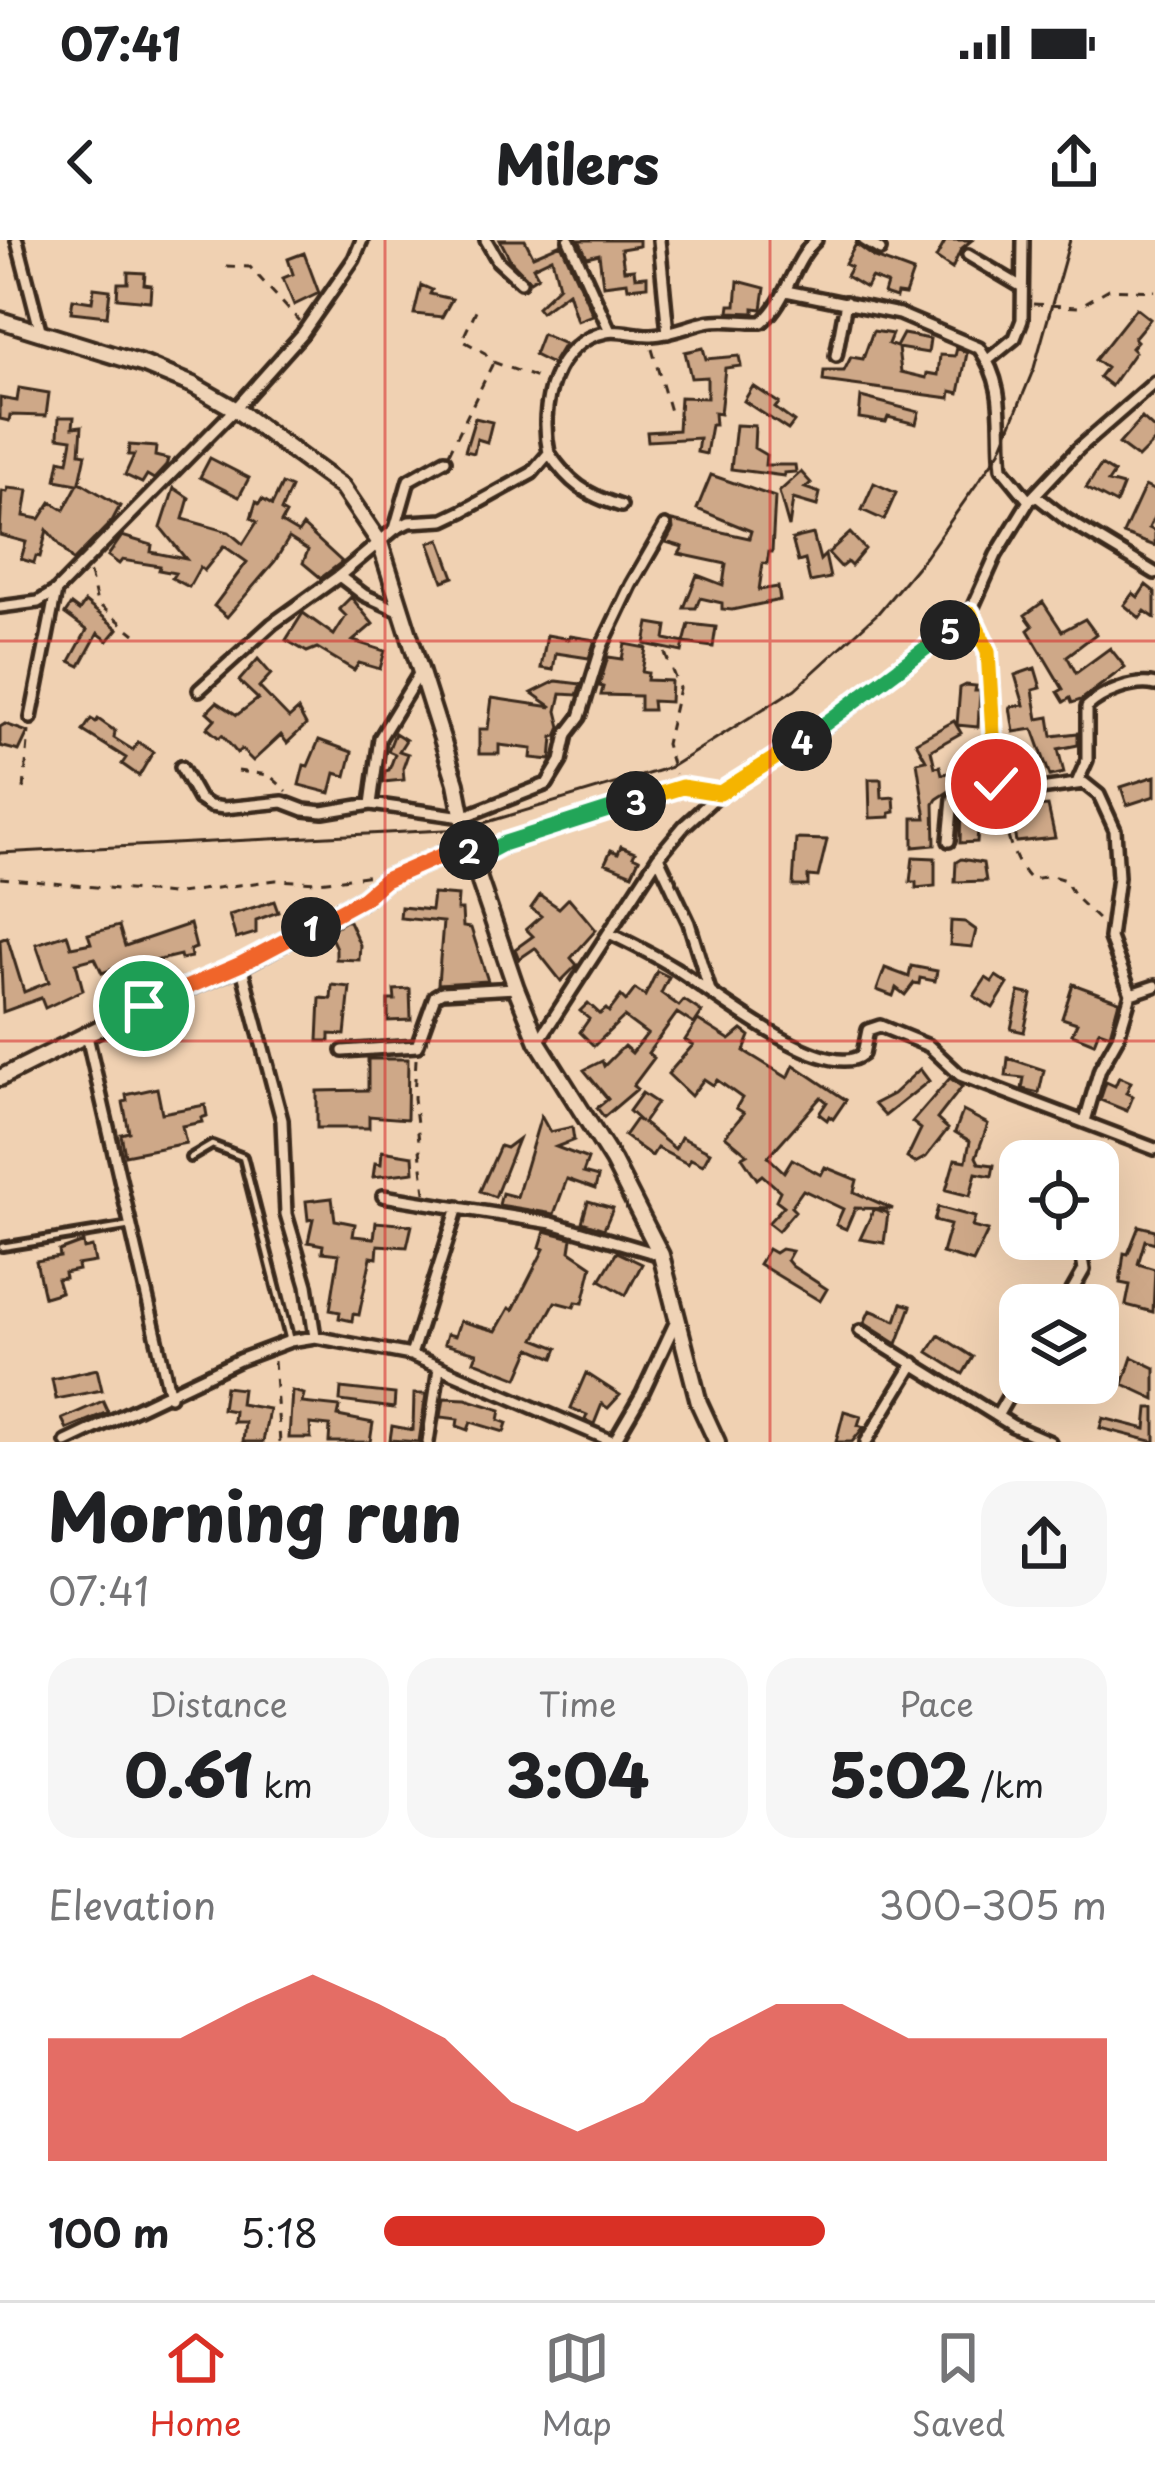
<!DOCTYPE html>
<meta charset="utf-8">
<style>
:root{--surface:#fff;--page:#f6f6f6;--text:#202124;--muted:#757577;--line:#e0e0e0;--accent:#d93025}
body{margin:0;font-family:"Playpen Sans",sans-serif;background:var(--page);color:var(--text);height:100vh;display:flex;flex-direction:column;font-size:45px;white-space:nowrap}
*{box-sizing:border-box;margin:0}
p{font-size:39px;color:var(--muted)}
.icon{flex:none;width:66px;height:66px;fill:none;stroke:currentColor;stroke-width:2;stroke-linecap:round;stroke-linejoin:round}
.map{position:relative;height:1202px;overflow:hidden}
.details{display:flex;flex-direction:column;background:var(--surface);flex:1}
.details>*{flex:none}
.fabs{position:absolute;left:999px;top:900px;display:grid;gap:24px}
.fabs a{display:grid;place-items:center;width:120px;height:120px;border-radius:24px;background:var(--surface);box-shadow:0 12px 48px #0002;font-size:60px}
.pin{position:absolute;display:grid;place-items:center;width:102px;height:102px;color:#fff;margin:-51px;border:6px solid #fff;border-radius:50%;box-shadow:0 3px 12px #0007}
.km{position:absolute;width:60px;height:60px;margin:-30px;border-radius:50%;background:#222;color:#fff;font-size:33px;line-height:60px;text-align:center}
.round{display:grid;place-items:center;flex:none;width:126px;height:126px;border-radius:36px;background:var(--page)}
.overview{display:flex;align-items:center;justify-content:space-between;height:204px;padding:0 48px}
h1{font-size:66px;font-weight:800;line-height:90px}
.figures{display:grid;grid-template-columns:repeat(3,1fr);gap:18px;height:204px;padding:12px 48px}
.figures div{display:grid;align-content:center;border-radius:30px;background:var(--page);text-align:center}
.figures b{font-size:60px;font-weight:800}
.figures small{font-size:33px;font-weight:400}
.figures p{font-size:33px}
.chart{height:336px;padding:24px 48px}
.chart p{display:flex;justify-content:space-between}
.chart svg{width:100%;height:216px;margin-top:12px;fill:var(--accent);opacity:.7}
ul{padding:0 48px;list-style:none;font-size:39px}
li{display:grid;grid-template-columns:192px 144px 1fr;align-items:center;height:90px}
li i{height:30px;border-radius:15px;background:var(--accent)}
.status{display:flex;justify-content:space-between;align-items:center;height:84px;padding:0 60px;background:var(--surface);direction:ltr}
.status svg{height:33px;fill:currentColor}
header{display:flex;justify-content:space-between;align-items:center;height:156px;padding:0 48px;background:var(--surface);font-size:54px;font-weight:800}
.dock{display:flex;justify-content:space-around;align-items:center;height:168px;border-top:3px solid var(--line);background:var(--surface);font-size:33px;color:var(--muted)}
.dock a{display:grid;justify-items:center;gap:6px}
.dock .selected{color:var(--accent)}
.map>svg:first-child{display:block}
.building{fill:#cea888;stroke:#3b2a1e;stroke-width:3}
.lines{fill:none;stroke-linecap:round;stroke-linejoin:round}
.lane-casing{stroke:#3b2a1e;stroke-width:14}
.street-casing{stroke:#3b2a1e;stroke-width:18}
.secondary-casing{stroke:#3b2a1e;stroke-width:22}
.path{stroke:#3b2a1e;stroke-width:3;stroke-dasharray:9 9;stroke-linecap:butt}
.lane{stroke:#efd3b6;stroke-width:4.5}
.street{stroke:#efd3b6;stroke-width:9}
.secondary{stroke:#efd3b6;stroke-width:14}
.rail{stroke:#3b2a1e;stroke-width:3}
.split-1-casing{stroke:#fff;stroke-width:24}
.split-2-casing{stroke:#fff;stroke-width:24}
.split-3-casing{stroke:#fff;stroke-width:24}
.split-4-casing{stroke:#fff;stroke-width:24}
.split-5-casing{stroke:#fff;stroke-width:24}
.split-6-casing{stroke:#fff;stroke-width:24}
.split-1{stroke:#f0652b;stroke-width:15}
.split-2{stroke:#f0652b;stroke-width:15}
.split-3{stroke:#22a559;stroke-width:15}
.split-4{stroke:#f5b400;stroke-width:15}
.split-5{stroke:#22a559;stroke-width:15}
.split-6{stroke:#f5b400;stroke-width:15}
.grid{fill:none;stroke:#d62828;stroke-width:3;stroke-opacity:0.55}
</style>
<div class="status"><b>07:41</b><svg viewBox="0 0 49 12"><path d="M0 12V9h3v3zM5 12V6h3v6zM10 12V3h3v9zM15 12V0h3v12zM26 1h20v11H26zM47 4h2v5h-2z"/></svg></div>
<header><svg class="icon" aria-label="back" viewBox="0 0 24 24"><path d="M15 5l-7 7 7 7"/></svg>Milers<svg class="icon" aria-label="share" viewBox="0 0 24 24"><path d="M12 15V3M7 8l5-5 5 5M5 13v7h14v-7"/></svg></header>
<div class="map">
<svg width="1155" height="1202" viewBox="0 0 1155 1202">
<rect width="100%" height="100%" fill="#f0d1b2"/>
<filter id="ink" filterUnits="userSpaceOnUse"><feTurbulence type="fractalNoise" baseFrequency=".00833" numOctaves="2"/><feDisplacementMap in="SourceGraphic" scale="24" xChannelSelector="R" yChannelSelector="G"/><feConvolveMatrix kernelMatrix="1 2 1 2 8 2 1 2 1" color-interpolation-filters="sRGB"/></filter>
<g filter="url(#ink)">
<path class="building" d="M500,0H525L533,16L561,4L593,75L577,81L568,52L541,72L537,67L559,46L552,18L533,27L538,36L530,41L511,21Z
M579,0H639V6L621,9L624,30L634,29L635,37L647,36V46L628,48L627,42L603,45L599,14L587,17Z
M946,0H972L961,9L952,29L936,18Z
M856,4L875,18L913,32L905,55L897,54L896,58L884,54L887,44L871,38L866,48L846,36L851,27L845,24Z
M304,13L319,53L294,65L283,38L293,34L288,19Z
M128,32L145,33L144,44L151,45L150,61L117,58L118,43H128Z
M738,41L765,48L762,69L754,68V73L729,72L730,65H736Z
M421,45L432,50L430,54L452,59L442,77L414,74Z
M94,48L110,50L107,76L71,72L73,59L92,62Z
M1136,68L1150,79L1134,98L1137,101L1131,108L1135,112L1111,146L1099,137L1106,128L1095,120Z
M873,91L892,94L888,104L896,107L903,94L930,99L928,113L898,108L901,132L926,138L927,133L938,135L940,115L955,116L957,108L967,113L959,153L951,151L950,158L823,141L824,131H844L851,117L863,119Z
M542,94L564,104L552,124L534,115Z
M703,108L706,119L739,116L741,126L725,128L720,174L714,173L715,185H711L706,214L697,212L699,198L648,201L647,192L678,190L680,157L707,158V137L691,138L685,112Z
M753,146L779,163L775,168L794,182L788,190L744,161Z
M19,148L49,153L46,176L10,175L9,181L0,179V158L17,161Z
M861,157L919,172L916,184L888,177L886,182L859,178Z
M59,177H74L73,187L82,186L80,213L86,214L80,242L120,266L112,281L73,321L47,290L40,317L36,316L34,323L21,319L26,302L0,295L2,251L7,252L8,248L28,250L24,276L40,279L51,262L64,270L78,244L56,240L60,220L68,222L72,199L58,197Z
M475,178L492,182L487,202L477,199L474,213L465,211Z
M1142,178L1155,190V201L1138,218L1119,204Z
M736,185L755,186L754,208L766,215L765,225H795L796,232L784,233V236L731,229Z
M129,205L156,207L155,216L168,219L166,226L154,239L147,235L142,243L125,235L134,215H128Z
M210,218L249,238L239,257L200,237Z
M1101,225L1114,233L1108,242L1123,246L1116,264L1086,248Z
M801,232L811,243L805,248L820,253L817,266L793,259L789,287L779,252Z
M711,235L775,257L772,312H769L767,324L763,323L759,350L778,347L780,360L732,370L722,369V363L700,358L696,368H684L697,335L723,345L726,324L679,314L683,307L666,302L673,289L672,281L749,298L751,291L697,269Z
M874,243L896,253L884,280L862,270Z
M282,244L291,248L281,271L286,274L281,283L298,293L303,286L342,322L321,338L303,323L308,310L289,298L275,321L227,377L214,366L247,322L224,306L204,331L200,327L189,347L172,338L175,333L159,330L160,326L122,320L119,324L108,316L122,296L152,305L151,312L186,319L161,288L174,248L189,258L183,279L229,292L243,304L257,282L251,278L256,262L259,264L262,259L272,265Z
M1145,246L1155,251V275L1149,288L1155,291V306L1123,294Z
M850,293L865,309L851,326L847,322L841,327L828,313Z
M813,294L820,320L825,315L830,338L810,342L805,320L798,322L792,299Z
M440,299L454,337L443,341L429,303Z
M1146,345L1155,352V378L1145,371L1140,378L1124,365L1133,353L1138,357Z
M351,357L373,384L353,401L385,411L380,429L359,423L354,430L317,408L307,412L286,400L303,373L334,395L346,376L339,369Z
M85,362L118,389L108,401L98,393L80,426L70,421L87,390L65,374L71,365L79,371Z
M1043,362L1062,391L1085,379L1096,394L1067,416L1076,433L1110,408L1125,427L1081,460L1072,463L1070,458L1064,462L1058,452L1063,449L1028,390L1033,386L1025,375Z
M649,383L667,386L665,399L684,403L682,412L645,404Z
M689,384L716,387L713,407L684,403Z
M547,395L569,399L570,396L595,400L589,418L556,413L553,430L541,428Z
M625,404L646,408L642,432L648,433L647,440L671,441L670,462L652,461L653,470H640V456L601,455L603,447L599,446L608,417L622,419Z
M258,419L271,434L259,447L289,478L298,470L306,485L287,503L281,495L253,521L241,509L237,513L222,495L219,498L207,488L215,479L207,472L217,462L237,475L258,459L239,441Z
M1035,428L1041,448L1033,450L1038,479L1049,477L1052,496L1078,493V505L1058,509L1064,533L1050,536L1033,489L1014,492L1010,467L1024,465L1015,435Z
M556,441L581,444L577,455L561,454L557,471L561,487L557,496L553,497L551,520L531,518L532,509L499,505V514H479V489H488L492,458L552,467L532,453Z
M966,445L976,446L975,451H980L978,487L957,485L960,448Z
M91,479L96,482L98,479L115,491L114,498L133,510L138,502L153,512L139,536L122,524L126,518L83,491Z
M954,481L961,493L931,510L935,527L940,526L942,534L972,530L979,547L951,550L937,559L934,564L935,605L913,607V578H926L917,522L926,520L916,502Z
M5,484L28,492L19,511L0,506V487Z
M395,493L406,500L399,511L408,514L403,528L404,540L383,542L385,531L389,530L395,514L388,511Z
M319,500L352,512L346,536L335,533L330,553L299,545L304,525L308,526Z
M1155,536V556L1127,565L1121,547Z
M869,539H881L882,558L894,557L895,572L890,573V577L870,578Z
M975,566V576L979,575L977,602L960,603L961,567Z
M1048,566L1055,598L1016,602L1010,569Z
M796,599L827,600L818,637L808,636V646H793Z
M621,606L635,612L633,616L639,619L632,634L605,623L611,610L618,613Z
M913,617L935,618V646L916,648V642H910Z
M961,619L983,623L986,641L955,642L956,622Z
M433,654L458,656L457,670H462L463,687L471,688L488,741L438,744L443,682L400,678L401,667L431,670Z
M540,655L559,668L569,658L596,690L571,718L577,725L561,741L535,708L519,719L515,709L533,696L526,689L541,676L531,668Z
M274,661L278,672L256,680V693L236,699L229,675Z
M345,681H349L360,705L359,720L336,719V708L328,691Z
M951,681L965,682L976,690L972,707L950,705Z
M190,684L196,708L190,710L191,717L181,719L180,715L155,721L149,724L151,729L135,734L127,724L102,733L95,718L76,723L83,750L45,768L41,758L3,772L0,700L7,697L24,752L49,742L36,704L67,694L71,707L91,703L88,694L119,686L125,706Z
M911,726L937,731L935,741L920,738L919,744L914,743L905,755L896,748L893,756L877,750L885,728L909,737Z
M657,731L669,737L661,753L679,766L684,760L702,772L694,784L677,773L648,813L654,818L633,846L637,849L604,877L597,868L608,859L584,830L602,821L604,826L624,806L632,813L647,794L624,777L594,806L580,792L589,779L580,771L588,763L600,774L606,769L609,772L621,756L626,761L635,749L645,756Z
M996,736L1008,744L993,768L974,756L986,738L992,742Z
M1073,744L1119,761L1110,794L1099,790L1094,803L1072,794L1077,783L1062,778Z
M332,745L350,747L345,795L330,794V801H318L320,758L331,759Z
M410,749L411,780L388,781V760H395L394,750Z
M1019,752L1032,755L1024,792L1011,789Z
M698,780L730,800L742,790L750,796L744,811L788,838L794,825L846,860L833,879L829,876L827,880L819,874L827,862L821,857L768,917L784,932L792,919L821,935L825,927L857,940L854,952L893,969L855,968L846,989L836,985L843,969L803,950L791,967L795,971L778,991L768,983L784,966L776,960L780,951L762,935L757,939L742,917L747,914L725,896L744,873L736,868L742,858L717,840L713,845L704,839L691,856L668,834L693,805L685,800Z
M1008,818L1044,830L1039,853L1022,849L1024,838L1006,836Z
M368,819H408L407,879L369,876V888H317V851L368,850Z
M920,829L929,841L885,876L874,864L893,854Z
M1119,837L1131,842L1126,853L1133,856L1127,871L1100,860L1106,842L1115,846Z
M950,838L962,847L937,879L948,889L926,917L915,923L907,918L921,889L912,882Z
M157,848L162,873L205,865L207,876L201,878L202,882L182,886L186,903L125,915L121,894L129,892L123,862L127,861L126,855Z
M642,853L657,863L643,883L675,909L681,897L710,912L703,925L691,919L688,924L657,908L652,916L624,896L636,879L641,882L629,871Z
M963,871L988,884L976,917L979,923L994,925L992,936L976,933L970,956L946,950L955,919L966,921L970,901L955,892Z
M541,876L550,892L572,887L574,900L556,907L588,919L583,933L598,937L595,949L567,939L554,974L499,965L502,953L517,957Z
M518,899L495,957L480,951L500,906L506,908Z
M382,911L413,916L414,932L373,937L375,923L381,924Z
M332,958L335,980L355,984L353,996L374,998L376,982L412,985L407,1007L378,1005L377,1018L371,1017L359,1075L353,1074L352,1081L339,1078L340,1072L330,1070L339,1014L322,1012L323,1005L308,1002L313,979L308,980L306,961Z
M588,961L613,968L604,989L582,982Z
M938,967L975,977L972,987L988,991L973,1022L942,1013L950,985L934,981Z
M874,969L888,973L884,1003L860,999Z
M1139,986L1155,990V1003L1145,1000L1138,1024L1155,1029L1153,1072L1126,1065L1130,1045L1120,1043L1124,1013L1128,1014Z
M545,991L572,998L570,1011L592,1026L583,1063L576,1062L574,1067L555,1062L535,1099L558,1108L554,1118L531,1108L518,1138L474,1121L477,1113L444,1104L447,1094L455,1096L460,1081L496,1091L509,1068L513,1070L544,1009L540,1007Z
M83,1002L84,1009L92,1007L95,1022L77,1025L78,1030L64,1033L65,1038L57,1039L61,1052L44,1057L36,1021L60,1017L59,1011Z
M768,1009L775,1013L781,1009L792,1011L787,1020L792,1026L827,1049L820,1061L759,1024Z
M617,1012L642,1024L626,1055L600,1040Z
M902,1063L911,1066L897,1104L864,1083L870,1070L896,1081Z
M939,1095L973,1117L963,1134L928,1112Z
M1132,1117L1155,1128V1159L1123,1144Z
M97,1129L102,1150L56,1159L52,1139Z
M586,1133L620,1155L608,1168L602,1164L594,1184L585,1180L587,1175L571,1168Z
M225,1147L242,1149L240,1164L269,1169L263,1202H243L245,1182H233L234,1171L222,1169Z
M341,1148L395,1154L394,1168L340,1161Z
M292,1151L304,1154L302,1163L340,1167L338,1176L373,1183L370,1202H329L330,1186L310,1184L311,1198H289Z
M414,1154H426L419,1202L390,1200L392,1186L413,1190Z
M444,1158L466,1159L501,1170L499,1180L507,1183L504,1192L471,1182L468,1190L457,1186L458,1179L441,1177Z
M103,1161L108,1172L67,1189L62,1179Z
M1148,1168H1155V1202L1100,1188L1103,1178L1146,1189Z
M844,1171L861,1176L858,1185L864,1187L852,1202H836Z"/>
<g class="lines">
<defs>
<path id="lane" d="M190,918L212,905L243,917L290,1101
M2,1007L131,986"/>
<path id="street" d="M17,0L41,93
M486,0L498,21L521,42
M569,0L610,91
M659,0L668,93
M864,0L880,10
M968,15L1022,47
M786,51L899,74L979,108C1008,149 997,183 1002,228L1029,261
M836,116L846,62
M988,120L1015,98L1022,80L1023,0
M549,213C569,243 586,255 621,266
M1035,255L1067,280L1155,333
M395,289L409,240L445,220
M339,336L364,355L402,372
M0,367L38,362L56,351
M970,373L988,411L998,549L1003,554L1084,543L1099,555L1115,590L1118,637L1110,698L1131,754L1118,797L1100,829L1085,881
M199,450L272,384L339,336L395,289L409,282L444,280L463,271L532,233L549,213C539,167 553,103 606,92C620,89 637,96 652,95C672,94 688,86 706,82C725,78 744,83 762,82C788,60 792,22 816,0
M31,478L56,351L235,169L302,94L354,19L362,0
M181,527L199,559L210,566L224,568L283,562L304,570L323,572L371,564L463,577L547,544L561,521L567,494L580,477L602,406L631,345L665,286
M1077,543L1087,520V467C1102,453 1134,440 1155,445
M371,564L380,498L422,429
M949,601L953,559L1003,554
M658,617L689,683L710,751
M473,620L527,595L682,546L720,553
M609,693C632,704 654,715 675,728C708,749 827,845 863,814L868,790L880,786L929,806L960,835L1155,909
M241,725L282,880L286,974L307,1045L315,1097
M1131,754L1155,746
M87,796L170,1156
M538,802L658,617L684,586L720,553L830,483L970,373L996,315L1029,261L1078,209L1155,142
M343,811L417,806L435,756L442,752L516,748
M383,956L552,983L661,1015
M1064,1065L1084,1030L1080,1006
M860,1091L1013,1186L1050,1202
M411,1115L458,967
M997,1176L1020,1136
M66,1202L239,1120L290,1101L315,1097L411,1115L614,1202
M428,1202L439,1128
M614,1202L642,1154L677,1079
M866,1202L914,1123"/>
<path id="secondary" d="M0,80L145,125L193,145L235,169L342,247L380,303L456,543L469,610L516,748L538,802L613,921L661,1015L699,1163L717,1202
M0,838L144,766L241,725L364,658L385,640L468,604"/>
</defs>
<use href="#lane" class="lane-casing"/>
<use href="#street" class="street-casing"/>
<use href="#secondary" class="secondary-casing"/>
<path class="path" d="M226,26L250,27L299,81
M1033,64L1078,67L1109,49L1155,51
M652,109L671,175
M493,122L540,139
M449,213L492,125L485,113L462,100L478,66
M90,333L97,363L135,394
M665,413L679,448L666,504L675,534
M238,531L269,535L287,551
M24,549L29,491
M1000,562C1005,588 1012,621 1030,639L1052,636L1065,640L1075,657L1101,682
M0,638L171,654L276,640L319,642L373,635
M416,819L414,858L425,953
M274,1121L280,1202"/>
<use href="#lane" class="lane"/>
<use href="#street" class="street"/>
<use href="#secondary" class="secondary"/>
<path class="rail" d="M0,613L464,589L671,527L795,449L878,373L925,317L1000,211L1034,128L1070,0"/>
</g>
</g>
<g class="lines" filter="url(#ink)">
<defs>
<path id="split-1" d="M144,766L241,724L311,687"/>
<path id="split-2" d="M311,687L364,658L385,640L468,604L469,610"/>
<path id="split-3" d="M469,610L473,620L505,603L636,561"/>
<path id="split-4" d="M636,561L682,547L720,553L802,501"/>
<path id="split-5" d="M802,501L950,390"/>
<path id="split-6" d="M950,390L970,373L988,411L996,544"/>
</defs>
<use href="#split-1" class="split-1-casing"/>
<use href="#split-2" class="split-2-casing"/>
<use href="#split-3" class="split-3-casing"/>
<use href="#split-4" class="split-4-casing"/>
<use href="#split-5" class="split-5-casing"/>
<use href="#split-6" class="split-6-casing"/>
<use href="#split-1" class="split-1"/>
<use href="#split-2" class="split-2"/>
<use href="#split-3" class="split-3"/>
<use href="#split-4" class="split-4"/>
<use href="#split-5" class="split-5"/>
<use href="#split-6" class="split-6"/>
</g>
<path class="grid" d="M385,0V1202M770,0V1202M0,401H1155M0,801H1155"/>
</svg>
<div class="fabs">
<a><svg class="icon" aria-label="locate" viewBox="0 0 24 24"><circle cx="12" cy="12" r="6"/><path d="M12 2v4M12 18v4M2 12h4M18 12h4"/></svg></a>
<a><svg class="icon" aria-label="layers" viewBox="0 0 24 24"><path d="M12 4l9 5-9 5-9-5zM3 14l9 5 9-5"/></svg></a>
</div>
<div class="pin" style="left:144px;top:766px;background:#1e9e55"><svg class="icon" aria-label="arrive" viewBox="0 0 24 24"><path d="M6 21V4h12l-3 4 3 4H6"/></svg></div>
<div class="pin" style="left:996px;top:544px;background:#d93025"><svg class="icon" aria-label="check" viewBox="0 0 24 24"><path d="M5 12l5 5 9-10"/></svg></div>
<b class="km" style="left:311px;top:687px">1</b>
<b class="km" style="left:469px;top:610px">2</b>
<b class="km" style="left:636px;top:561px">3</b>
<b class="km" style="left:802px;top:501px">4</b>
<b class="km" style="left:950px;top:390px">5</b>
</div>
<section class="details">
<div class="overview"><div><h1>Morning run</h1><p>07:41</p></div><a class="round"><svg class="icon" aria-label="share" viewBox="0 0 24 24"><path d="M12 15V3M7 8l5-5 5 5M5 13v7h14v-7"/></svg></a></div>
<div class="figures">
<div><p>Distance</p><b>0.61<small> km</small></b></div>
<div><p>Time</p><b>3:04</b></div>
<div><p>Pace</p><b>5:02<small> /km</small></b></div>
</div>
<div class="chart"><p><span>Elevation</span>300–305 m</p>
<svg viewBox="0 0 160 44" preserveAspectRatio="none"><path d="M0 44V19L10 19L20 19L30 12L40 6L50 12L60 19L70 32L80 38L90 32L100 19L110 12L120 12L130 19L140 19L150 19L160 19V44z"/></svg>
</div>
<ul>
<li><b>100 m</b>5:18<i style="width:61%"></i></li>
</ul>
</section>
<nav class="dock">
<a class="selected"><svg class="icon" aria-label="home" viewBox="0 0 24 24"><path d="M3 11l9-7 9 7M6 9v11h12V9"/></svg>Home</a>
<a><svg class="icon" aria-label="map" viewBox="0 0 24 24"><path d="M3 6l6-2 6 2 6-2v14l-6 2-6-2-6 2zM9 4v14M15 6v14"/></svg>Map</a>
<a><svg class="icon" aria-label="saved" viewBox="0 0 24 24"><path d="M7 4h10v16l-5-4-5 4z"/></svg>Saved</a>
</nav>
